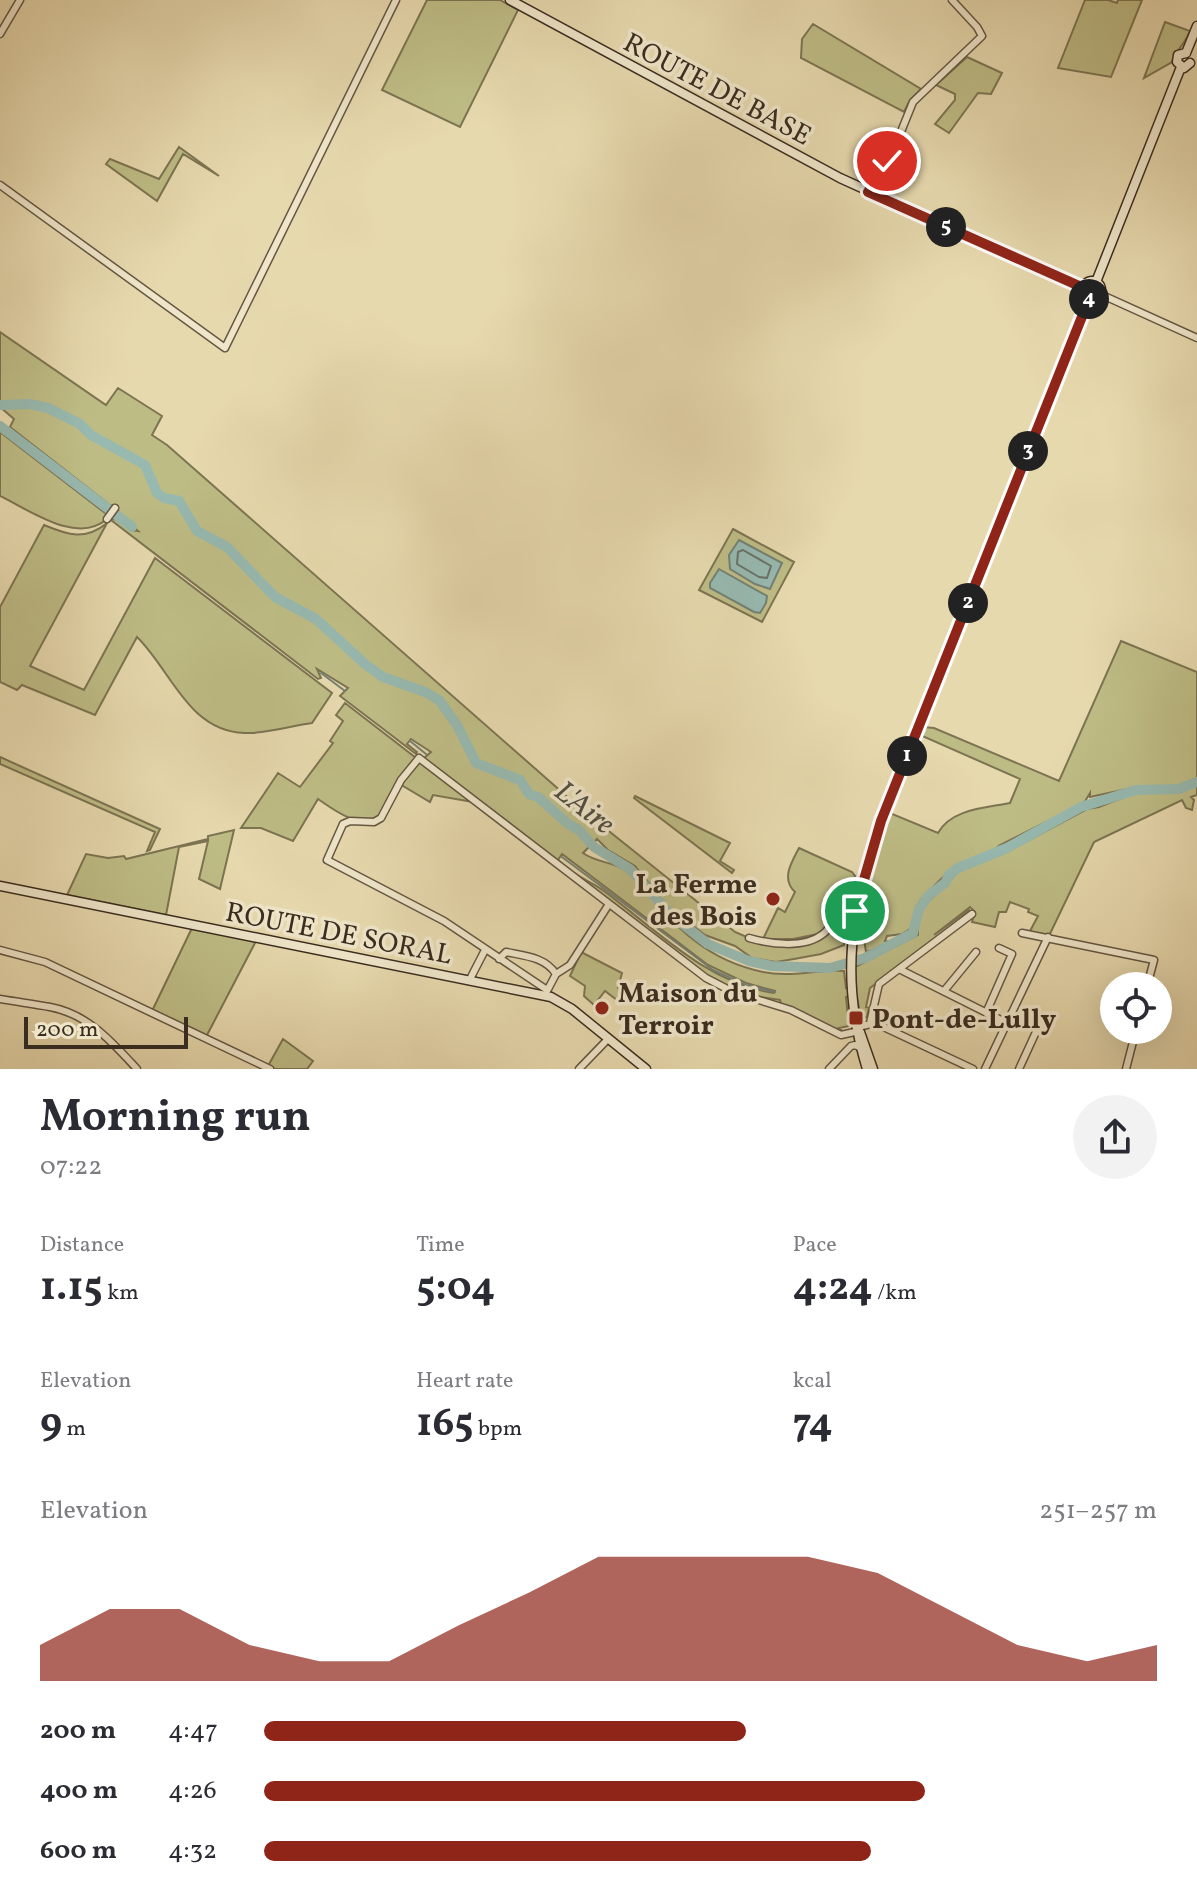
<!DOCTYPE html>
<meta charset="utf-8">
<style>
:root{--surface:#fff;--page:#f2f2f3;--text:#2b2b33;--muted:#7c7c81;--accent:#8f2418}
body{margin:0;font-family:Vollkorn,serif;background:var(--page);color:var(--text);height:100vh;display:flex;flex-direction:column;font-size:30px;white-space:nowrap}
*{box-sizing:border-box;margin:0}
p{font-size:26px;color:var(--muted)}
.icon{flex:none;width:44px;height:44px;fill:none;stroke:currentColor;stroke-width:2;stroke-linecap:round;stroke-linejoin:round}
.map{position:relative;height:1069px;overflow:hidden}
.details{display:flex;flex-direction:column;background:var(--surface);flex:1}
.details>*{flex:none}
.fabs{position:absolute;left:1100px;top:972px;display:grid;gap:16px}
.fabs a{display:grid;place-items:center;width:72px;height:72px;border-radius:50%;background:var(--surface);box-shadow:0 8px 32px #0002;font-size:40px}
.scale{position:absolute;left:24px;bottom:20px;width:164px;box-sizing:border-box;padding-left:8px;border:4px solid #3a2c1f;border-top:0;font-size:22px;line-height:28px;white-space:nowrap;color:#3a2c1f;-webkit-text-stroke:6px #efe6ca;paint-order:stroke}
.pin{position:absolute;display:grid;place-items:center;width:68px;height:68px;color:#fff;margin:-34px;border:4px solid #fff;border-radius:50%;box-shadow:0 2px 8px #0007}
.km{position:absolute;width:40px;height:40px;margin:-20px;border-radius:50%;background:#222;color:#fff;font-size:22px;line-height:40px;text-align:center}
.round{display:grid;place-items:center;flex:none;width:84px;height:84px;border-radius:42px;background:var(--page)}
.summary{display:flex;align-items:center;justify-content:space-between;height:136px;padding:0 40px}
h1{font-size:44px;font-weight:700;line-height:60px}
.stats{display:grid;grid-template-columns:repeat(3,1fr);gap:12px;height:136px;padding:8px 40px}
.stats div{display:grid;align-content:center}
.stats b{font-size:40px;font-weight:700}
.stats small{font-size:22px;font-weight:400}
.stats p{font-size:22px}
.chart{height:224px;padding:16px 40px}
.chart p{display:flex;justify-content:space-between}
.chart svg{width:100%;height:144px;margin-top:8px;fill:var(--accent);opacity:.7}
ul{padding:0 40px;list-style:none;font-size:26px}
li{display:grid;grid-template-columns:128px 96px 1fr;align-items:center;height:60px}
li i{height:20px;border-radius:10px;background:var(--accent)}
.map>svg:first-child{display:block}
.green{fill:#bebc85;stroke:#7c7452;stroke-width:2}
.water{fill:#97b9b0;stroke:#728176;stroke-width:2}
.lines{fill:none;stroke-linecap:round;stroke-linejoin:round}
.shore{stroke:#687268;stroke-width:2}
.stream{stroke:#728176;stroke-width:2}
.river{stroke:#97b9b0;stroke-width:10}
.street-casing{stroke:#655743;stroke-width:9}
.secondary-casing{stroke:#3a2c1f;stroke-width:11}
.street{stroke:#efe6ca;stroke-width:6}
.secondary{stroke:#efe6ca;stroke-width:8}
.route-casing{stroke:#fff;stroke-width:16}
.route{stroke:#8f2418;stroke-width:10}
.poi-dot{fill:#8f2418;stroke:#efe6ca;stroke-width:3}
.labels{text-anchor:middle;stroke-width:7;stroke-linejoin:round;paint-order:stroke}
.street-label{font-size:28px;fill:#3a2c1f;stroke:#efe6ca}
.poi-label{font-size:28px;font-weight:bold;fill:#3a2c1f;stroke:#efe6ca;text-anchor:start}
.water-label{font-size:30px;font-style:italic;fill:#514f43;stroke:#efe6ca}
</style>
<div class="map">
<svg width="1197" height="1069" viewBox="0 0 1197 1069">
<rect width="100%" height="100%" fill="#e7d9ae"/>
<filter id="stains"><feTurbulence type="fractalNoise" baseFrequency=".0025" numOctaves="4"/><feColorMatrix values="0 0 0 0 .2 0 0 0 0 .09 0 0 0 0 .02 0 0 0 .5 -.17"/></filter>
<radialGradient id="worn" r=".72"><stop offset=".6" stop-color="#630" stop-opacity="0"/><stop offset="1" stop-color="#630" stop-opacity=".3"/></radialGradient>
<path class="green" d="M427,0H500L518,10L460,127L382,90Z
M1085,0H1108L1117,3L1118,0H1142L1111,77L1058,68Z
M1165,22L1190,31C1185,44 1174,53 1172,62L1144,78Z
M813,24L921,89L910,100L904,112L801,58L802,39Z
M967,57L1002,73L991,94L978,93L949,133L935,124L955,100V94L936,85Z
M179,147L219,176L183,154L157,201L106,164L110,159L159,179Z
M0,332L106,405L118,388L162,416L152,435L167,445L580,808L735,932L749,938V941C768,946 800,951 817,938C827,930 835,919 847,916L844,945L821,954L794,959L776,962L752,958L735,946L705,935L669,908L635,866L608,850L597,839L583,853C598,864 618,861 632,876C672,921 700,959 763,972C790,978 817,969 844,971L846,988L855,982V967L918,935V925L923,907L959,871L1007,852L1087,809L1099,807L1137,792L1171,793L1197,785V795L1191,797L1194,800L1192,810L1186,808L1182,800L1094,842L1049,936L1029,933L1038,916L1028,912L1029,909L1010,902L1006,912H999L995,927L972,922L975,912L970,907L934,935L969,910L971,913L870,988L866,1007L869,1008L867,1017L861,1018L856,993L846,997L849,1026L839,1028L844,1033L781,1004L780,1000L748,995L716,982L574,876L576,874C586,881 597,885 607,893C658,932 708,983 774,993L775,991L746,983L708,965L562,854L558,860L564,866L424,758L431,752L411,739L407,744L417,752L416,754L340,696L348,688L317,669L321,678L318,679L111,520L116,519L131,530L138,531L119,514L118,509L113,505L111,506L10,427L14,419L0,407Z
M0,432L109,516L107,519C77,545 31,511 0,496Z
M107,523L30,666L84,690L155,558L332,693L312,723C290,726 267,734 244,733C188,731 171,670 137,637L95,715L22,685L17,690L0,682V607L44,525C68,535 85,541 107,523Z
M733,529L794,562L762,622L699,590Z
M1121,641L1197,672V778L1177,786H1141L1090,797V793L1084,803L1000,845L989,854L953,867L921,899L910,929L902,934L887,936L885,941L891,942L890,945L866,952L864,939L856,941C861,897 875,855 890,813L938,833C951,809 985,808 1010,803L1020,779L920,735L923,727L934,728L1059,781Z
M345,703L473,802L433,795L430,802L398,783C392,793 386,811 378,817C361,831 331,808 318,799L293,841L261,828H241L278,773L300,787L333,743L330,741L343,721L336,715Z
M0,757L160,829L150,850L147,851L155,832L0,764Z
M635,796L730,843L720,861L734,870L732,873L634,798Z
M234,830L220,889L199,879L208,841L179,847L166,915L67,895L86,854L108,858L124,856L126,859L208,839V836Z
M799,848L852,872L855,876L848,904L834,912L827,926L818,934L793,939H763L778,908L785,912L795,892C781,879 791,863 799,848Z
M192,928L256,941L206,1037L152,1011Z
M581,952L622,973L618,988L628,998L622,1004L605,991L594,1005L584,996L585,986L570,976Z
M283,1039L313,1061L307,1069H275L268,1066Z"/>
<path class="water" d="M739,540L782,563L770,589L755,584L730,569L729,555Z
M719,569L767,596L766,603L760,613L754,612L710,588V583Z"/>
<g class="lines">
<path class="shore" d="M743,550L771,566L767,578L759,577L737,564L738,552Z"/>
<path class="stream" d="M321,673L345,691
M410,741L426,754
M562,857L713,970L746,985L775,992"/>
<path class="river" d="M0,405L30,404L48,408L80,424L91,435L145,465L157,493L164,498L179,501L197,531L227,547L275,597L316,619L366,665L383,677L425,692L439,700L457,725L476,763L520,780L529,794L538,797L567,823L579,830L594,847L630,869L671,915L708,944L749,961L772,966L830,968L865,958L913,933L919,909L929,895L945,883L949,875L958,868L1007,848L1081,807L1136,790L1179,789L1197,782
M0,426L132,527"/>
<defs>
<path id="street" d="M0,34L20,0
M0,185L225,348L396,0
M868,192L896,144L913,102L982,36L977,27L952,0
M1100,294L1197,338
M107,519L115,508
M1022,933L1154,960L1147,986
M749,938C770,944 804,949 823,934C830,929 833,920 838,913L855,911
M0,950L45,962L270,1069
M499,959L506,952C525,956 545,957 556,974
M899,969L1007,1023
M469,981L485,950
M547,990L444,921L327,860L343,824L350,821L374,822L381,818L401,780L419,758L706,978L733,992L791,1010L841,1035L859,1031
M547,991L556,974L570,965L609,904
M944,991L976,952
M0,999C17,1002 34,1004 50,1007C88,1014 112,1042 137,1069
M986,1013L1012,954L999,948
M870,1023L879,984L972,914
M858,1027L875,1023L973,1069
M579,1069L608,1039
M829,1069L851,1046L855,1045L861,1048
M985,1069L1048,937
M1019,1069L1041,1021
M1126,1069L1136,1030"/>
<path id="secondary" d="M510,0L840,178L1083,288
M1186,53L1178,55L1177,62L1184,68L1190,63
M1186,53L1197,26
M1083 290a9 9 0 1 1 18 0a9 9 0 1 1-18 0Z
M1096,282L1181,67
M0,886L551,997L572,1009L646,1069
M860,1032L873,1069
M867,1069C839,978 851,910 881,821L1089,299"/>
</defs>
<use href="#street" class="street-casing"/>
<use href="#secondary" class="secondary-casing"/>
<use href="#street" class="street"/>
<use href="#secondary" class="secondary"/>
</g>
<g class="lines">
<defs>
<path id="route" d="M855,911L881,821L1089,299L1084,294L1083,288L1077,285L868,192L887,161"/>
</defs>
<use href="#route" class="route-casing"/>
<use href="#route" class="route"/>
</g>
<g class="poi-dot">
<circle cx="773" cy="899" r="8"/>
<circle cx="602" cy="1008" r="8"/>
<rect x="848" y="1010" width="16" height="16" rx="4"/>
</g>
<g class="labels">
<g class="street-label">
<text transform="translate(718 88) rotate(28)" y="10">ROUTE DE BASE</text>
<text transform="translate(339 932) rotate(11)" y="10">ROUTE DE SORAL</text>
</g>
<g class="poi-label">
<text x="757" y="893" text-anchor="end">La Ferme<tspan x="757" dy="32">des Bois</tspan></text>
<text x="618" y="1002">Maison du<tspan x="618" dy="32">Terroir</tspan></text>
<text x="872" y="1028">Pont-de-Lully</text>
</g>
<g class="water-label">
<text transform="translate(585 807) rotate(38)" y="10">L'Aire</text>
</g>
</g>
<rect width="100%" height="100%" filter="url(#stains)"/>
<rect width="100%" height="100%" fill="url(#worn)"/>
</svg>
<div class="fabs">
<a><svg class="icon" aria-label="locate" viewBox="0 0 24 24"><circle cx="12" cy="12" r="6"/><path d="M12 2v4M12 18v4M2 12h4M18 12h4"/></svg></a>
</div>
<div class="scale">200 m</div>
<div class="pin" style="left:855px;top:911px;background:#1e9e55"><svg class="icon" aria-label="arrive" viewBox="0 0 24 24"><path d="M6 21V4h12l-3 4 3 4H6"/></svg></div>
<div class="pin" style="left:887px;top:161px;background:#d93025"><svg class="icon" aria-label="check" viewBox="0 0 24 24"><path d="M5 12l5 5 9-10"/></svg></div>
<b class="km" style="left:907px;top:756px">1</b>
<b class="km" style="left:968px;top:603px">2</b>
<b class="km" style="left:1028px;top:451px">3</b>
<b class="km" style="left:1089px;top:299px">4</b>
<b class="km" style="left:946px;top:227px">5</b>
</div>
<section class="details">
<div class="summary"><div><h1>Morning run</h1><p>07:22</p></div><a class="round"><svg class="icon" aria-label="share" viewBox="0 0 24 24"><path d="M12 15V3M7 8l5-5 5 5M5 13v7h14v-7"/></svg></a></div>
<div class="stats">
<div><p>Distance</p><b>1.15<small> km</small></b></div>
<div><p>Time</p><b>5:04</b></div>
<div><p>Pace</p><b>4:24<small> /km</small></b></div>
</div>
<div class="stats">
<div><p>Elevation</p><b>9<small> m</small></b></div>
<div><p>Heart rate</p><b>165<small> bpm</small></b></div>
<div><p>kcal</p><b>74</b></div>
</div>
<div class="chart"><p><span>Elevation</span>251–257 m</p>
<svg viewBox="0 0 160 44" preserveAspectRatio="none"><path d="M0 44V33L10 22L20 22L30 33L40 38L50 38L60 27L70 17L80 6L90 6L100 6L110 6L120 11L130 22L140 33L150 38L160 33V44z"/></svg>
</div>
<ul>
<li><b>200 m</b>4:47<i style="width:54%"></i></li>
<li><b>400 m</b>4:26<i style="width:74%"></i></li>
<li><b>600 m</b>4:32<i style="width:68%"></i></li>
</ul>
</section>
